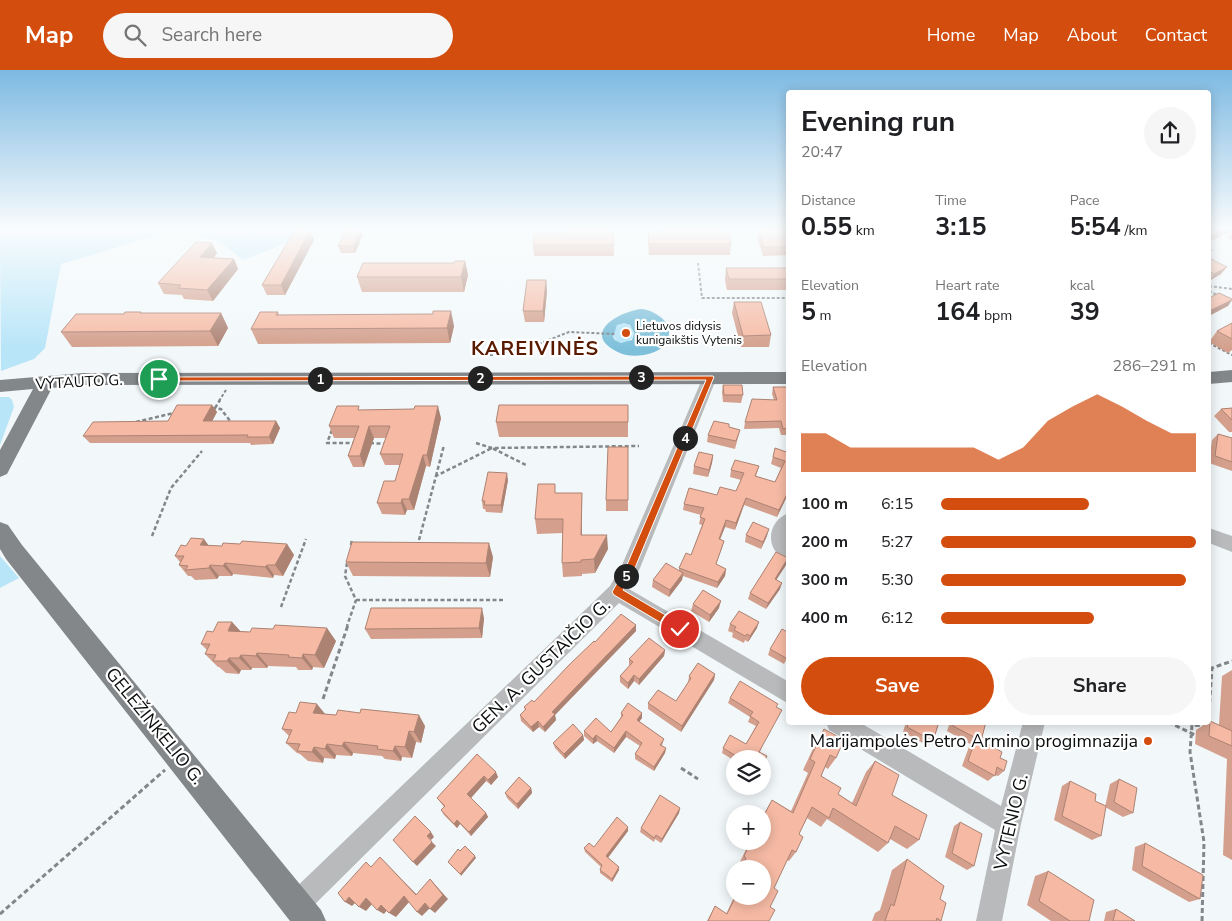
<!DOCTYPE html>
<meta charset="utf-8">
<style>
:root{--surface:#fff;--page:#f6f6f6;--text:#202124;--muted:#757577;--accent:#d34d0e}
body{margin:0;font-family:"Nunito Sans",sans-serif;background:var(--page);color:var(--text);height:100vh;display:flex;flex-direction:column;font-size:19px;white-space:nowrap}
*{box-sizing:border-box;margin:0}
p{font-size:16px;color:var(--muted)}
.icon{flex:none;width:28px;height:28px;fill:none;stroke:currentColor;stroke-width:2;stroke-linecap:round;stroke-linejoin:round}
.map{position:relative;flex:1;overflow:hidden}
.side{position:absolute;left:786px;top:20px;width:425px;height:635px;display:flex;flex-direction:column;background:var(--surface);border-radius:5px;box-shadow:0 2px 12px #0003}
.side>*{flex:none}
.tools{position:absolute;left:726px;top:680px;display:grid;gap:10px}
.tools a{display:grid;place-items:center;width:45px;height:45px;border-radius:50%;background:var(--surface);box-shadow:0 2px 12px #0003;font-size:25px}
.pin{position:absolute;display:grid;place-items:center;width:42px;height:42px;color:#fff;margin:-21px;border:2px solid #fff;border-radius:50%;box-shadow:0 1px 5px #0007}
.km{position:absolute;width:25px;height:25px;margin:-12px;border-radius:50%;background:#222;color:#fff;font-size:14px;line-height:25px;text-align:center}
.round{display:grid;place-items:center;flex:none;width:52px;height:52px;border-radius:26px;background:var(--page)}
.head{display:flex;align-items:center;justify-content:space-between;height:85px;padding:0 15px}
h1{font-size:28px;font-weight:700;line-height:38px}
.stats{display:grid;grid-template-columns:repeat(3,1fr);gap:8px;height:85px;padding:5px 15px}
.stats div{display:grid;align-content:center}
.stats b{font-size:25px;font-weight:700}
.stats small{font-size:14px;font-weight:400}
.stats p{font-size:14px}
.chart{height:140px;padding:10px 15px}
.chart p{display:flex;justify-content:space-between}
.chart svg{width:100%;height:90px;margin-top:5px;fill:var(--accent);opacity:.7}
.action{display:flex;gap:10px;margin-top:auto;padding:10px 15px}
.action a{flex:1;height:58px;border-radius:30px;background:var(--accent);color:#fff;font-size:20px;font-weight:700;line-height:58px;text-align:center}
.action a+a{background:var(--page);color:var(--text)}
ul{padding:0 15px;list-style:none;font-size:16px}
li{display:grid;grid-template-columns:80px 60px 1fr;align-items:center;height:38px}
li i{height:12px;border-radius:6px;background:var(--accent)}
header{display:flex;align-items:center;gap:30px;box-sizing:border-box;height:70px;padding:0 25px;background:var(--accent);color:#fff}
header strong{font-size:24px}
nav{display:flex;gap:28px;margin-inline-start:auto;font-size:18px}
.search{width:350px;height:45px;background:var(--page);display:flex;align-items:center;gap:12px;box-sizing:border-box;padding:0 18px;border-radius:28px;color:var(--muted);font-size:19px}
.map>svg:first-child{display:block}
.green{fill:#b8e5f8}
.water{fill:#7ec0da;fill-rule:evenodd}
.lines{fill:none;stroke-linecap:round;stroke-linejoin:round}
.path-far2{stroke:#838789;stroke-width:2;stroke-dasharray:3 2;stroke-linecap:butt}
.path-far1{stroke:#838789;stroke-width:2.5;stroke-dasharray:4 2.5;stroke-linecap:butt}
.path{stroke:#838789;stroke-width:3;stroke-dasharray:5 3;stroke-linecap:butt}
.minor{fill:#b8babb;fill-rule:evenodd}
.major{fill:#838789;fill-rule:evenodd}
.wall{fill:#d4a08d}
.shaded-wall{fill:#ac8273}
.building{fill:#f6baa4;stroke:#ac8273}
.route{fill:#d34d0e;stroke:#fff}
.poi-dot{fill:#d34d0e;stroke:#fff;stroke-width:2}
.labels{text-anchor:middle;stroke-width:4.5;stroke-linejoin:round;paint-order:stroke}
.far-poi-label{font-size:12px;fill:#0a0c0d;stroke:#fff;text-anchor:start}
.street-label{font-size:15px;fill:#0a0c0d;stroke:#fff}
.near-street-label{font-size:18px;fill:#0a0c0d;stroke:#fff}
.near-poi-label{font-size:18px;fill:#0a0c0d;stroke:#fff;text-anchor:end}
.district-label{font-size:20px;font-weight:bold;letter-spacing:1px;fill:#591a00;stroke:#fff}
</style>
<header>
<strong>Map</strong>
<div class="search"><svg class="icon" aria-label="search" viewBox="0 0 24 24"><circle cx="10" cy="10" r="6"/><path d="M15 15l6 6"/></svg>Search here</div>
<nav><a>Home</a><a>Map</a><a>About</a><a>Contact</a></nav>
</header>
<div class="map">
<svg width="1232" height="851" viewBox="0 0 1232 851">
<rect width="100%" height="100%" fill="#f2f8fa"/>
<path class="green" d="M0,160H175L61,194L45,278L34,289L1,301Z
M182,160H320L243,190L220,172Z
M613 263a10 10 0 1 1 20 0a10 10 0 1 1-20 0Z
M0,327H9L12,330L14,337L0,375Z
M0,486L19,508L0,518Z"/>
<path class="water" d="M642,239C657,241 677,255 666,273C659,285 632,289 620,283C580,265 616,242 642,239ZM624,253L630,255L634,263L632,270L621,273L615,270L613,267L617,255Z"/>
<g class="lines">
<path class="path-far2" d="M1209,180H1214
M1209,185L1214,192
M698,193L702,228H789
M1209,216L1232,219
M1209,221L1219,226
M1209,263L1211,262
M1209,273L1232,285
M480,286L499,284L541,273L569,262L616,264
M219,331L226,320"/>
<path class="path-far1" d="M212,338L221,339L230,351
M215,338L220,330
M136,352L174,343
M332,360L327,373H355
M370,373L387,374
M476,373L492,378L639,376
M436,406L444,375
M152,466L171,418L202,381
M419,470L436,406L492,378L526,395
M351,475L352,469
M347,493L345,506L356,530L347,556
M356,530H505
M281,537L306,469"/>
<path class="path" d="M323,629L348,555
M1209,641L1212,598L1232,591
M1168,652L1195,665
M681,698L698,709
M0,844L165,700
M1202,851L1204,772L1190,682L1192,655L1208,656V652"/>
<path class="minor" d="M710,302L715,304L717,307L640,498L629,519L789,612V634L619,533L306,843L297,847L288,843L284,834L288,825L610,516L622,495L703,307L705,304Z
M789,443V491C763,482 767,450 789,443Z
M1209,458L1232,466V482L1209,473Z
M826,652H859L1001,736L1023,652H1045L1021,754L1002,851H976L995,760L829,660Z"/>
<path class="major" d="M1232,300V312L1209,314V302Z
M789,302V314L83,315L52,318L7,404L0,407V380L33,319L0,322V310L83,303Z
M0,452L8,455L22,475L321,840L326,851H290L6,489L0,479Z"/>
</g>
<path class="wall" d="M310,160L314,170L285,225H267L262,215Z
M346,160H361L363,165L355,183H341L338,176Z
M613,160L614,186H534L533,175Z
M661,160H721L731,174L730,185H649L648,172V162L661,161Z
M758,160H789V185L763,186L757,167Z
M1232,161V170L1227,168Z
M217,183L214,188L234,189L238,199L213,231L184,229L182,225L164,224L158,213Z
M1209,188L1221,204L1209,211Z
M465,191L468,205L464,222H362L357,207Z
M726,198H789V220H727L725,210Z
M546,210L547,221L544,252H525L523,241Z
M734,232L771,265L769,277H741L732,243Z
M278,242L279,245L454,256L450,273L258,274L251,259Z
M142,243H221L228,258L218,276L72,277L61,262Z
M1232,253V280L1228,283L1209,272L1217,261Z
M723,315L743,325L741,333L723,332L722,322Z
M773,317H789V365H781L779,358L744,359L745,352L774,330L772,324Z
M212,335L217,342L212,351H276L280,358L273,374L251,375L250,373H90L83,366L168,351Z
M1232,338V362H1229L1214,346L1221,339Z
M361,340L441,348L430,397L426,396L414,440H407L405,445L382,444L377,433L395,411L400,395H385L380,384L386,368H374L364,397H353L348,386L354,368H334L329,356Z
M496,352H628V367H499Z
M729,357L740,360L735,379L707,372L708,365Z
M1218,364L1232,368V401L1209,393L1212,370Z
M628,377V441H606V430Z
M775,378L789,383V422L777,447L744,435L735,460L725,457L720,470L724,471L722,478L716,494L726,499L725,506L717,518L683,506L682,510L669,527L652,517L653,510L679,501V498L691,485L702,455L699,454L701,445L683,440L684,434L717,425L736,421L741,410L730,407L731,400L759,396L756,406L775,412L781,398L771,394Z
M713,385L712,393L708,407L693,404L694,396Z
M508,410L502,443L486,442L485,439H483L482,431Z
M556,423H582V465L608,479L595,503L582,504V506L563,507L562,493L563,463L537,464L535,449Z
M746,465L767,466L761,479L745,472Z
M240,474H287L294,485L283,506L274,505L273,508L233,504L232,506H219L217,509L195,510L191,506H188L179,495L180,492L175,486L209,476H222Z
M493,487L490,507L353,506L346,492Z
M786,495L776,510L780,519L766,539L748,529L750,523Z
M693,534L719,538L709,552L691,541Z
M484,548L482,568L371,569L365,559Z
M232,552L240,561L336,571L324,598L313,597L312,600H298L296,597L268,596L267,598H252L251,600H241L239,604L226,603L219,597H218L205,584L207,580L201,574L213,562Z
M730,554L757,558L748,572L745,570L744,573L732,567L733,563L728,561Z
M636,555V561L555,645L556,650L545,662L539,657L533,662L521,651L520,645L525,640L524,637L534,632L595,572Z
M789,563V585L784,594L768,585L770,579Z
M665,580L664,586L639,615L634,611L628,619L620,612V606L629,596V589Z
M1232,600V790L1223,785L1227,689L1195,674L1196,660L1210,651L1219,655L1222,606Z
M715,604L714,610L681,662L648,639V633L676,631L688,613L689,606Z
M730,628L776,637L760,682L762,689H735V691L722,683L723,678L746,674L756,656L748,652L750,647L728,633Z
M296,643L325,644L425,656L421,673L416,672L412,688L402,687L401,691L385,689L382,686L353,683L352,686L336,685L335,689L324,688L323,693L308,691L300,684L297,683L286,673L289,666L282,659Z
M621,643H642V648L639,651L664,669L662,676L666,678L665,683L654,701L635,689V684L640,676L626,667L614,683L597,671L593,674L584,666V661L611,662L621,647Z
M906,652H939L933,671L928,676L903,662Z
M950,652H986L982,667L986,673L1000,688L1004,701L998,706L995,705L988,711L962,696L970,674L947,661Z
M996,652H1005L1002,655Z
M824,659L836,688L828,699L825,697L821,706L838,724L852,733L866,702L875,691L892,725L919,770L907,779L890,769L888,773L878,782L827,749L821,757L807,748L799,764L796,782L789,791L787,790L774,818L770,837L769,851H707L715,836L726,844L735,825V826H762V799H740L741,796L739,794L750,771H762V747L772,730L791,741L808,703L803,700L817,670Z
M583,665L584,670L565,689L555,678L553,673Z
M477,684L498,707L491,715L486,711L471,728L486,743L488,747L471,766L460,754L457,758L444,745L441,740L444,737L437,728Z
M1119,709L1133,743L1123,747L1105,737L1110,714Z
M1070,711L1095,731L1101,766L1092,770L1054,750L1062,716Z
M531,718L532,723L518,739L507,728L505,723Z
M680,738L679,743L661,773L655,769L654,772L640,762L641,758Z
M960,752L974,796L967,800L945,787L954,756Z
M628,757V761L608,788L619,797V800L612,812L600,803V800L601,797L585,782L584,778L594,777Z
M1145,773L1200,829L1189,832L1132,800L1135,777Z
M907,789L940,829L941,851H872L875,843L880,840L892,800Z
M1048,801L1089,851H1051L1027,835L1035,806Z
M735,808V825L729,820Z
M1116,839L1135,851H1104L1106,842Z"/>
<path class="shaded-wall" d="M310,160L314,170L285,225L281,215Z
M360,160H361L363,165L355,183L353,176Z
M1223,160H1231L1229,162L1209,172V167Z
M212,173L217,183L205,197L200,187Z
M234,189L238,199L213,231L207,220Z
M465,191L468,205L464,222L461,207Z
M1227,197L1221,204L1209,211L1214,204Z
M546,210L547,221L544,252L543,241Z
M1232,230L1228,236L1209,246V241Z
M451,241L454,256L450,273L447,258Z
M221,243L228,258L218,276L210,261Z
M212,335L217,342L208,359L203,351Z
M438,336L441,348L430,397L427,385Z
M276,351L280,358L273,374L269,367Z
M369,356L374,368L364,397L360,386Z
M423,385L426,396L414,440L409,429Z
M713,385L712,393L708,407L709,400Z
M507,403L508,410L502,443L501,435Z
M789,420V422L777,447L779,440Z
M582,423V479L581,465Z
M746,428L744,435L735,460L736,453Z
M402,429L407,440L405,445L401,433Z
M726,450L725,457L717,476L719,469Z
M769,459L767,466L761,479L763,472Z
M607,465L608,479L595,503L594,489Z
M204,469L212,480L200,475Z
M489,473L493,487L490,507L486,493Z
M287,474L294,485L283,506L275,495Z
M788,488L786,495L773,515L775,509Z
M225,493L233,504L232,506L223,496Z
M210,495L219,506L217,509L209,498Z
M267,495L274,505L273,508L265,497Z
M726,499L725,506L717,518L718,512Z
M683,503L682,510L669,527L670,520Z
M782,513L780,519L766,539L768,533Z
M721,531L719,538L709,552L710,545Z
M482,538L484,548L482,568L479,558Z
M232,552L244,565L228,561Z
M759,552L757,558L748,572L750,566Z
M636,555V561L555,645L556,650L545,662L543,657L552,642Z
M327,558L336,571L324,598L315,585Z
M665,580L664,586L639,615V609Z
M257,583L268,596L267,598L256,586Z
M303,584L313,597L312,600L302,588Z
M241,585L252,598L251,600L239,588Z
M229,588L241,600L239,604L227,591Z
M715,604L714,610L681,662L682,656Z
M634,605V611L628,619V613Z
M317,634L326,645L313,643Z
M642,643V648L637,655V650Z
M419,645L425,656L421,673L414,662Z
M538,651L539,657L533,662L531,657Z
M409,661L416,672L412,688L405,677Z
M626,661V667L614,683V678Z
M583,665L584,670L565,689L564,684Z
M596,665L597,671L593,674V669Z
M344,672L353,683L352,686L342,676Z
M327,674L336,685L335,689L325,679Z
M395,676L402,687L401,691L393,681Z
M314,677L324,688L323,693L312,682Z
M666,678L665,683L654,701V697Z
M496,702L498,707L491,715L488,710Z
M484,706L486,711L470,729L467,724Z
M531,718L532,723L518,739L517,734Z
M680,738L679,743L661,773L662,769Z
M486,743L488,747L471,766L469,762Z
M457,750L460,754L457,758L454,754Z
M628,757V761L606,790V786Z
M431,762L434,767L431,770L427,766Z
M432,772L436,776L417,796L413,792Z
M475,786L476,788L461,806L460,804Z
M380,787L386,793L421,829L416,825Z
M619,797V800L612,812V809Z
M430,809L448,829L435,843L430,839Z
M404,826L410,831L396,847L389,843Z
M349,827L357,831L352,836L345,832Z
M366,828L373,833L366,841L359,837Z
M425,833L430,838L422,846L417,842Z
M381,835L388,839L384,844L377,840Z"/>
<path class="building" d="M295,160H310L281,215H262Z
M346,160H360L353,176H338Z
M566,160H613L614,175H533L534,163H566Z
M662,160H721V161H728L731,174H649L648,162L663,161Z
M759,160H789V177H764Z
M1209,160H1223L1209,167Z
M196,172L212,173L200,187L234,189L207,220L178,218L181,215L158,213Z
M1209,188L1227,197L1214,204L1209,201Z
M455,191H465L461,207H357L363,193H454Z
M726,198H789V209H729Z
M527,210H546L543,241H523Z
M1219,223L1232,229V230L1209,241V228Z
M734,232H761L771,265L743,266Z
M433,241H451L447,258L251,259L260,242H278L276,245L433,244Z
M125,242H141L140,243H221L210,261L61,262L76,244H124Z
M1232,253V269L1217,261Z
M723,315H742L743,325H724Z
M773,317H789V358L783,359L781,351L745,352L752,329L777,330Z
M177,335H212L203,351H276L269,367H247L248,365L83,366L93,352L168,351Z
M499,335H628V352H496Z
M337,336H359L358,340L414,339L415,336H438L427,385H423L409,429H402L401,433H377L384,411H395L403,384H380L390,356H369L360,386H348L359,356H329Z
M1232,338V350L1221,339Z
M714,351L729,354V357L740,360L736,371L708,365Z
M1218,364L1232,368V392L1215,386Z
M608,377H628V430H606Z
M775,378L789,383V420L779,440L746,428L736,453L726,450L719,469L724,471L716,494L726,499L718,512L679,498L686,483L691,485L705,449L700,447L704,438L684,434L689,418L717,425L720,417L736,421L744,403L731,400L735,390L759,396L755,406L775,412L785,391L773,387Z
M699,382L713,385L709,400L694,396Z
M488,402L507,403L501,435H484L485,431H482Z
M538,414H555V423H582L581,465H607L594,489L581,490V492L562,493L563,449H535Z
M753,452L769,459L763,472L746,465Z
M191,468L204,469L200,475L222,476L223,473L240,474L242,471L287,474L275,495H267L265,497L225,493L223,496L210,495L209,498L185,500L188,496L179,495L184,486H175L181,475L186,476Z
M352,472L489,473L486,493L346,492Z
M776,482L788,488L775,509L782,513L768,533L750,523Z
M666,493L683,503L670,520L653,510Z
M703,520L721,531L710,545L693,534Z
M371,538H482L479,558L365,559Z
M739,541L759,552L750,566L747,564L745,566L734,560L736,557L730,554Z
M621,544L636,555L552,642L555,644L543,657L538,651L531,657L520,645L526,639L524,637L532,630L534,632L569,595L594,571L595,572Z
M218,552H232L228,561L250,562L252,558L273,559L275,555L327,558L315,585L303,584L302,588L288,587L289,585L257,583L256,586L241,585L239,588H229L227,591H213L216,585L205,584L210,574H201L207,561L213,562Z
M782,559L789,563V584L786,588L770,579Z
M649,568L665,580L639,609L634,605L628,613L620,606L633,592L629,589Z
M698,593L715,604L682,656L648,633L658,620L676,631L691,608L689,606Z
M740,611L778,634L776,637L782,640L759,682L767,686L762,695V689H741L723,678L730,665L746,674L759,652L750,646L753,642L730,628Z
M300,632L317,634L313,643L336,645L338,640L360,643L361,639L419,645L414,662L409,661L405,677L395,676L393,681L377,679L378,676L344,672L342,676L327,674L325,679L314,677L312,682L297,681L300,674L286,673L292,660L282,659L289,642L296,643Z
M628,633L642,643L637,650L664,669L660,675L666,678L654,697L635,684L642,673L626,661L614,678L596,665L593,669L584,661L596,648L611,662L623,645L621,643Z
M1210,651L1232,661V676L1209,666Z
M909,652H939L933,671L907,657Z
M954,652H986L982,667L987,670L986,673L1002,682L1000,688L1007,691L1004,701L997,697L995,706L968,691L976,668L953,656Z
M573,654L583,665L564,684L553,673Z
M824,659L844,670L836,688L830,685L821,706L841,718L838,724L856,736L875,691L899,705L892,725L927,745L919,770L895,756L888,773L833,738L829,748L812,737L799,764L803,767L796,782L792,780L774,818L778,821L770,837L775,840L769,851H708L715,836L727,844L736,826H762V799H741L746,788L744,786L751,771H762V749L772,730L793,743L815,692L810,689Z
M477,684L496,702L488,710L484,706L467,724L486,743L469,762L457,750L454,754L441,740L445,736L437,728Z
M519,707L531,718L517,734L505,723Z
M1119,709L1137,718L1133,743L1114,732Z
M1070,711L1096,724L1095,731L1106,736L1101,766L1062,746Z
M660,725L680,738L662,769L656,765L654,768L641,758Z
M415,746L431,762L427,766L432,772L413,792L393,770Z
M617,747L628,757L606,786L619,797L612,809L600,800L602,795L584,778L589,773L594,777Z
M960,752L982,764L974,796L952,783Z
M1145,773L1203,805L1200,829L1142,796Z
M465,776L475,786L460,804L448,792L458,779L460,781Z
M380,787L416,825L430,809L443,825L430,839L425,833L417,842L404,826L389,843L381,835L377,840L366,828L359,837L349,827L345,832L338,823L366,792L371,797Z
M907,789L944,816L940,829L946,833L941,851L937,848L936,851H885L891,834L894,836Z
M1048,801L1094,830L1089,851H1070L1039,831Z
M1116,839L1135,851H1113Z"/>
<linearGradient id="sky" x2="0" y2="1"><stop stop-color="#7db9e2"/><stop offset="0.57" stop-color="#f9fcfd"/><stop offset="1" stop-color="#f9fcfd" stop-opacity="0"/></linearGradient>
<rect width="1232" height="279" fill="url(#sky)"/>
<path class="route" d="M713,306L714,307L635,498L623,520L684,556V562L680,564L614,525L612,522L626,497L706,310L159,311L155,309L159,307Z"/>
<g class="poi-dot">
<circle cx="626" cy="263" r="5"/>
<circle cx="1148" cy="671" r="5"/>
</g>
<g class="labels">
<g class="far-poi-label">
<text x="636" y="260">Lietuvos didysis<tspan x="636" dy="14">kunigaikštis Vytenis</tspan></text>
</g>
<g class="street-label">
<text transform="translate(79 312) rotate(-3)" y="5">VYTAUTO G.</text>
</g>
<g class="near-street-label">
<text transform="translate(541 596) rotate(-44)" y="6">GEN. A. GUSTAIČIO G.</text>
<text transform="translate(155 656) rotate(51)" y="6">GELEŽINKELIO G.</text>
<text transform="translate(1011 752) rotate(-77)" y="6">VYTENIO G.</text>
</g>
<g class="near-poi-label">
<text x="1138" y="677">Marijampolės Petro Armino progimnazija</text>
</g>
<g class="district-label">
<text x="535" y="285">KAREIVINĖS</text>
</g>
</g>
</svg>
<div class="tools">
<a><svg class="icon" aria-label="layers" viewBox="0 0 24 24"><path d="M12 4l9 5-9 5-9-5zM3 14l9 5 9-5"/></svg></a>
<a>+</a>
<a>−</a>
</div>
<div class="pin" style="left:159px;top:309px;background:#1e9e55"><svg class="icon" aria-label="arrive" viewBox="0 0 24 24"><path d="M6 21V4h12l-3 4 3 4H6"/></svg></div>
<div class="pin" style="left:680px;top:559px;background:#d93025"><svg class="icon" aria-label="check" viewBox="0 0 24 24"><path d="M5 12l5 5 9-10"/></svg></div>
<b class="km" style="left:320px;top:309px">1</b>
<b class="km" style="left:480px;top:308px">2</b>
<b class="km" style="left:641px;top:307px">3</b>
<b class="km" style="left:685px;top:368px">4</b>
<b class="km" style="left:626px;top:506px">5</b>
<section class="side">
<div class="head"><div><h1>Evening run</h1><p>20:47</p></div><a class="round"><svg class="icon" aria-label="share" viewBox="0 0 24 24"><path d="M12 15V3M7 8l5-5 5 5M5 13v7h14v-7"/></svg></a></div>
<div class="stats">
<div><p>Distance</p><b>0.55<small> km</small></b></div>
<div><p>Time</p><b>3:15</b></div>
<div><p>Pace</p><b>5:54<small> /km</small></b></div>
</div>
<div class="stats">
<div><p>Elevation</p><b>5<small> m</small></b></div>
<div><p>Heart rate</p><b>164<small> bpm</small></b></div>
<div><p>kcal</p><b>39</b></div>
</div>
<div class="chart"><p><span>Elevation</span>286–291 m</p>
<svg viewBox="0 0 160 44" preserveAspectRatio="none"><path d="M0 44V25L10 25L20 32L30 32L40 32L50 32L60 32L70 32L80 38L90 32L100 19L110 12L120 6L130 12L140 19L150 25L160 25V44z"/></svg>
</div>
<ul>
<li><b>100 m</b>6:15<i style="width:58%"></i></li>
<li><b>200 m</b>5:27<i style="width:100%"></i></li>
<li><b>300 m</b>5:30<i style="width:96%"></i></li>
<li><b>400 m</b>6:12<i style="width:60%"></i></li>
</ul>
<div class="action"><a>Save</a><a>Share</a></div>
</section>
</div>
